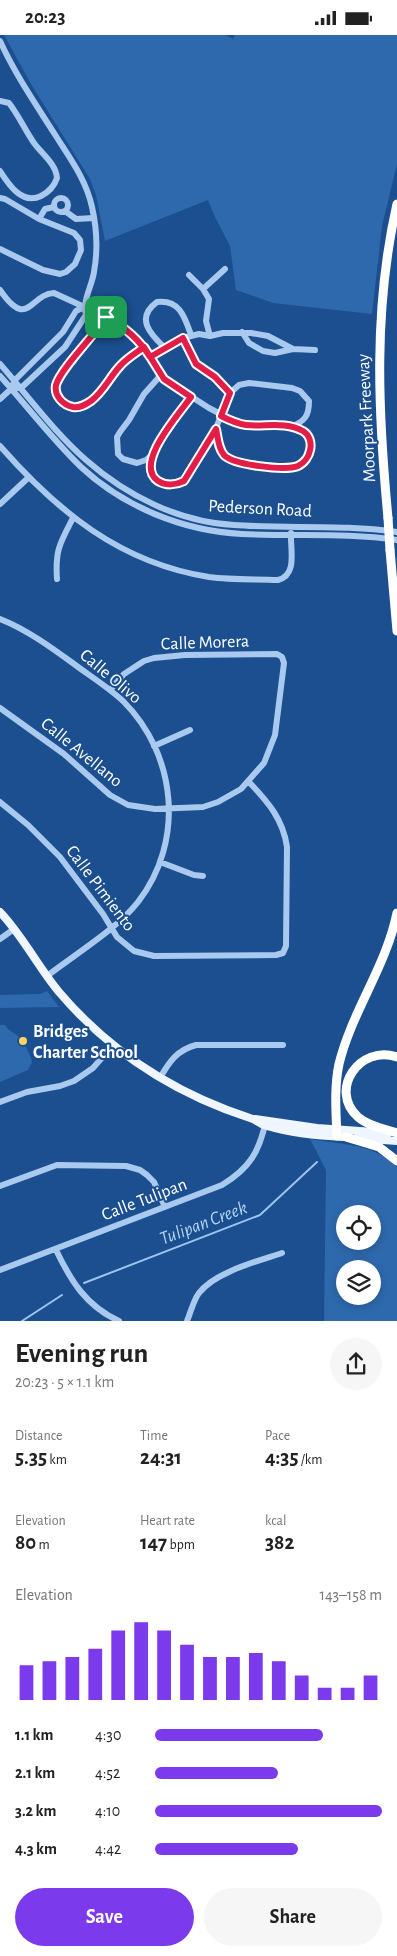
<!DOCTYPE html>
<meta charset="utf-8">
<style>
:root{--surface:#fff;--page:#f6f6f6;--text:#222;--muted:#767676;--accent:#7c3aed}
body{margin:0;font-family:"Alegreya Sans",sans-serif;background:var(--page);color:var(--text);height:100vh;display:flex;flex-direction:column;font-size:19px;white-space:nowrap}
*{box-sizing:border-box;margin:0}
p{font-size:16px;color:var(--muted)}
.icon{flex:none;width:28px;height:28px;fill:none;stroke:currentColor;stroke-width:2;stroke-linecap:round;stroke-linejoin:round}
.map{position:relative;height:1286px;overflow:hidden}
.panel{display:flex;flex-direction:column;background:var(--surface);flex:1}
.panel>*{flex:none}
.tools{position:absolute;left:336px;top:1170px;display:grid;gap:10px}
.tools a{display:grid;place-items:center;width:45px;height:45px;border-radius:50%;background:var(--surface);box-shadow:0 2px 8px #0003;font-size:25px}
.pin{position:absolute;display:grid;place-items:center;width:42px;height:42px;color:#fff;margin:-21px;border-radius:10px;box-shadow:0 2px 8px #0006}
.round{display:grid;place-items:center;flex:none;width:52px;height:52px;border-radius:26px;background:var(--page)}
.headline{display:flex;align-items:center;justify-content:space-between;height:85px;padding:0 15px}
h1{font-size:28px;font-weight:600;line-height:38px}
.metrics{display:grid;grid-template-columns:repeat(3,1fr);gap:8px;height:85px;padding:5px 15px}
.metrics div{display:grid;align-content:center}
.metrics b{font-size:21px;font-weight:600}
.metrics small{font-size:14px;font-weight:400}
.metrics p{font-size:14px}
.chart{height:140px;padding:10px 15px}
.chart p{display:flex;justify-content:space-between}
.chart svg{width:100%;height:90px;margin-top:5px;stroke:var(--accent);stroke-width:6}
.action{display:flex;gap:10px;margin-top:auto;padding:10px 15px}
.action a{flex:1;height:58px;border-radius:30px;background:var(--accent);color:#fff;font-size:20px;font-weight:600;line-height:58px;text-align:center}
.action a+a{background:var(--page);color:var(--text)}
ul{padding:0 15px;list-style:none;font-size:16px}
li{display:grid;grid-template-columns:80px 60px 1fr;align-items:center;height:38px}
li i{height:12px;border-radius:6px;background:var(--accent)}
.status{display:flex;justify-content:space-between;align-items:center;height:35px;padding:0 25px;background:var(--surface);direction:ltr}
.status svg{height:14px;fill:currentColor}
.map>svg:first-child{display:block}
.green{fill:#2e69ad;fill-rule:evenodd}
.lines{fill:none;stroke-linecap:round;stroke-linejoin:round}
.stream{stroke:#9cc4f0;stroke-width:2}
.minor{stroke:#a9c9ee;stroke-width:6}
.major{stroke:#f0f6ff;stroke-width:8}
.highway{stroke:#fff;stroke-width:9}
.highway-bridge{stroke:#fff;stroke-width:9}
.route-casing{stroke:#fff;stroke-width:10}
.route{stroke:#e11d48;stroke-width:6}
.poi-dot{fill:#ffd166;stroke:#1b4f8f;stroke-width:2}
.labels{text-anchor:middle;stroke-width:4;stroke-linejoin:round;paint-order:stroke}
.street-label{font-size:18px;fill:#fff;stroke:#1b4f8f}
.poi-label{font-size:18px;font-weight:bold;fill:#fff;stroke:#1b4f8f;text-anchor:start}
.water-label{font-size:19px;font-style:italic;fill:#b5d3f5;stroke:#1b4f8f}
</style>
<div class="status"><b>20:23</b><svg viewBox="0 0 49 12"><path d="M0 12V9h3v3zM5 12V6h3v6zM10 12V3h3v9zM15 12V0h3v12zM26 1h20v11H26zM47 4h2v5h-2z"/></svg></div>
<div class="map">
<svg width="397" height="1286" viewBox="0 0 397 1286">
<rect width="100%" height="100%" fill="#1b4f8f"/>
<path class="green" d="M4,0H226L233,4L235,0H397V129L382,191L372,279L273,268L236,255L230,211L215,182L208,165L105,206L96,160L90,144L31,49Z
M47,956L59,972L0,973V960L40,959Z
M0,990H5C9,997 13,996 18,1001C23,1006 31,1020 32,1027L28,1035L0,1047Z
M310,1104C340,1109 375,1109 397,1132V1286H324L326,1135ZM345,1179H372V1206H345ZM345,1234H372V1261H345Z"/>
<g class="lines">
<path class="stream" d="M84,1248L260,1180L317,1127
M22,1286L62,1260"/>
<path class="minor" d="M0,6C15,39 35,68 54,98C69,122 86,144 92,172C97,194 98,215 94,237C92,251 82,266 86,280L65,312L21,353H17
M0,66L9,68C19,81 25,95 34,108C42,119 56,129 57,143C54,152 49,157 41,161C22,170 9,150 0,136
M54 170a7 7 0 1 1 14 0a7 7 0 1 1-14 0Z
M0,163L5,164L39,184L74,198L80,205L81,215L75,229L66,237L60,239L43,235L0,214
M65,176L76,184L94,183
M39,184L45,174L54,172
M189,240L203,254L209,264L206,286L210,301
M203,254L225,234
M0,255C28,296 30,259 54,258L119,288L144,313L164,344L209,373L238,388L291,392L303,396L309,403L310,418L304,426L293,432L235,428L225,420L219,410L217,394
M106,282L58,345L56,357L62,367L76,372C100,370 107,343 122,329C128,322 137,318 144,313
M242,297L249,308L263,316L275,318L293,314L315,315
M183,303L196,329L215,342L230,358
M165,313C150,299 135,283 157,267C180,264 185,283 191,300
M151,322L183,303L199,299L210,301L223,298H251L268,301L293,314
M0,329C28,361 54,397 86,425C127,461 179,487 234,490C288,494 342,489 397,497
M161,340L144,359L129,385L120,397L117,402L118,419L123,424L137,428L146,425L152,420L191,362
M0,341C27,371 52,404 81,432C124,472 183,496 242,499C294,502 345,497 397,505
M0,364L11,354L15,345L63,297L76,276L84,272
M0,411C57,476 120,528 209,542C232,545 255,544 278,545C298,540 290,514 291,498
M152,420L150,433L158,445L167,449H177L184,446L210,408L230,358L239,350L249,348L292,353L300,356L309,366C309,381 305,386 291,392
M0,469L28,443
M57,544C55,515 60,508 73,483
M0,584C26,594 52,613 74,629C90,641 108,652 123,666C177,720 185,806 138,867C117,894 74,920 47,941
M0,673L64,719L110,760L128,770L155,774L203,772L218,767L241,754L264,728L275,700L284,628L282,622L277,619L185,620L154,623L144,626L124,639L110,655
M154,711L190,695
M0,767L28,790L60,822L103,879L117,902L134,916L154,921L276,920L283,918L286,911L287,812C283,784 268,767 249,747
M160,827L194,840L203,841
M0,904L14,894
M160,1043C169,1027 177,1015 196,1010H283
M0,1067L27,1057L60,1051L74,1046L93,1033L113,1010
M0,1151L57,1130L126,1131L140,1135L147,1140L154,1147L165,1172
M56,1215C71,1246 86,1271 119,1286
M0,1235L222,1150C250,1133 259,1117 266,1086
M187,1286C191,1277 193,1266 199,1258C215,1237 258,1226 282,1218"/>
<path class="major" d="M0,877C23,901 38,932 59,957C110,1017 176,1059 250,1083C257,1085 261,1090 267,1091C291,1098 318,1101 343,1102
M255,1084L317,1093L388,1098
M357,1103L397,1106"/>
<path class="highway" d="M388,483C378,377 373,274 397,169
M390,515L397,596
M397,1022C360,1009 328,1055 358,1082C368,1091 385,1094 397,1098
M337,1101C336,1078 334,1052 339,1029C352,976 386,932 397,878
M346,1102L379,1112L397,1126"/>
<path class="highway-bridge" d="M388,483L390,515"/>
</g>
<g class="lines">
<defs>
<path id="route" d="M106,282C95,300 61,333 56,350C54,361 63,370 73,372C80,373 85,370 91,366C104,356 109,343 120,331C127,323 136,318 144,312L164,344L191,362C180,378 133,429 158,446C166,451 176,450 184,446L216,394C218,403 218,413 224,420C233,430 285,436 298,431C311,425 316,404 303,396C285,386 265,392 246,390C237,389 229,385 221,381L230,358L215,342L196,329L183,303L150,322C139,304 125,292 106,282"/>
</defs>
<use href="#route" class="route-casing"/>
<use href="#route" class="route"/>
</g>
<circle class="poi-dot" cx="23" cy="1006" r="5"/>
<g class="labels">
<g class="street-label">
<text transform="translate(366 383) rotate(-93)" y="6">Moorpark Freeway</text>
<text transform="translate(260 473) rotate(3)" y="6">Pederson Road</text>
<text transform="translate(205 607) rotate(-2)" y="6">Calle Morera</text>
<text transform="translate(111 641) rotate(40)" y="6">Calle Olivo</text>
<text transform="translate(82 717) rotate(39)" y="6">Calle Avellano</text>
<text transform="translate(101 853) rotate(53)" y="6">Calle Pimiento</text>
<text transform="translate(144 1164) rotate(-21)" y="6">Calle Tulipan</text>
</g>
<g class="poi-label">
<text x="33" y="1002">Bridges<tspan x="33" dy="21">Charter School</tspan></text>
</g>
<g class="water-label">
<text transform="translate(203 1187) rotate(-21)" y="7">Tulipan Creek</text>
</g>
</g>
</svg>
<div class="tools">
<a><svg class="icon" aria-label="locate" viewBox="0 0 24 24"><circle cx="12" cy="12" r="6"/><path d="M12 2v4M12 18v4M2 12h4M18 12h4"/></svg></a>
<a><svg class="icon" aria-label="layers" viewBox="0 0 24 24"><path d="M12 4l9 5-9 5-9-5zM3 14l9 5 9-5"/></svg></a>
</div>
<div class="pin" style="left:106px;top:282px;background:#1e9e55"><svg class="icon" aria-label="arrive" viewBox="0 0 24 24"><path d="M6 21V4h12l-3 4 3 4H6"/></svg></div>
</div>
<section class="panel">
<div class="headline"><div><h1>Evening run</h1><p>20:23 · 5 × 1.1 km</p></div><a class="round"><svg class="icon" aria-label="share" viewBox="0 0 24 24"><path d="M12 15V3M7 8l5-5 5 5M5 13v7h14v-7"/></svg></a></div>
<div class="metrics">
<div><p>Distance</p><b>5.35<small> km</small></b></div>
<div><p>Time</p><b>24:31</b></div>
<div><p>Pace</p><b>4:35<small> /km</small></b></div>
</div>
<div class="metrics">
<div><p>Elevation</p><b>80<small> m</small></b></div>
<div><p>Heart rate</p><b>147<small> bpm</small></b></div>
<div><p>kcal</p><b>382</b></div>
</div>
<div class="chart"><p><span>Elevation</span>143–158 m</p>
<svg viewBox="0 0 160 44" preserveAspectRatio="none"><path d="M5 44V27M15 44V25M25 44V23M35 44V19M45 44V10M55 44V6M65 44V10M75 44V17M85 44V23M95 44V23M105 44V21M115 44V25M125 44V32M135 44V38M145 44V38M155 44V32"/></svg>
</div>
<ul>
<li><b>1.1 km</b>4:30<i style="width:74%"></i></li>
<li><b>2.1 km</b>4:52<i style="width:54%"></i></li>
<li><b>3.2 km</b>4:10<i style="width:100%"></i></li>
<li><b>4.3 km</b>4:42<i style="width:63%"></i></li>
</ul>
<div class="action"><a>Save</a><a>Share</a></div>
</section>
